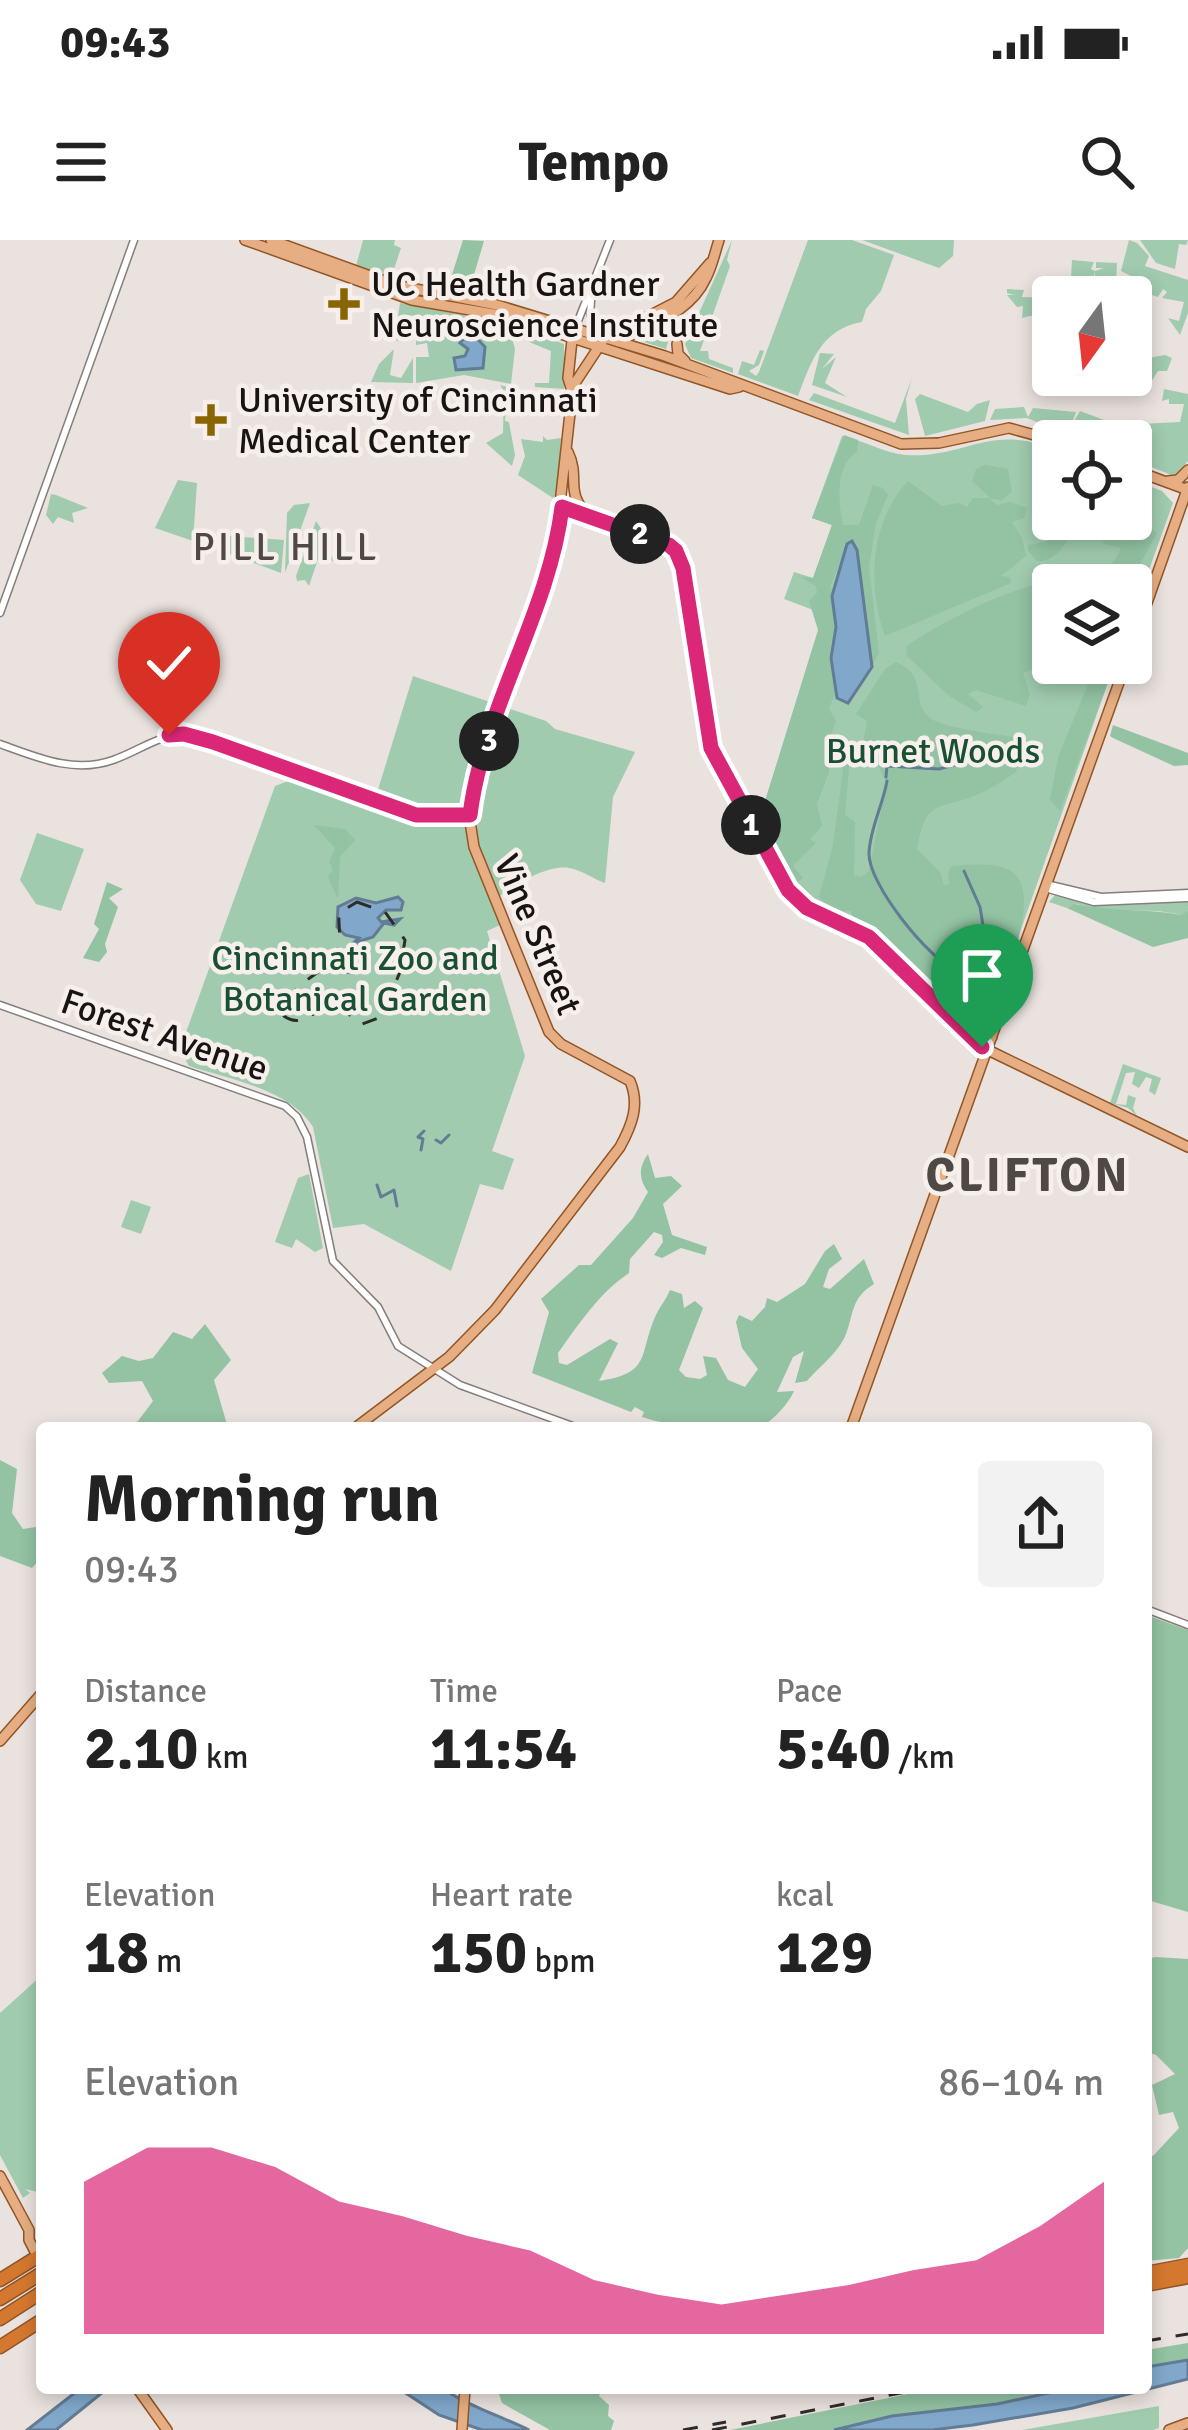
<!DOCTYPE html>
<meta charset="utf-8">
<style>
:root{--surface:#fff;--page:#f2f2f2;--text:#222;--muted:#767676;--accent:#db2777}
body{margin:0;font-family:Signika,sans-serif;background:var(--page);color:var(--text);height:100vh;display:flex;flex-direction:column;font-size:45px;white-space:nowrap}
*{box-sizing:border-box;margin:0}
p{font-size:39px;color:var(--muted)}
.icon{flex:none;width:66px;height:66px;fill:none;stroke:currentColor;stroke-width:2;stroke-linecap:round;stroke-linejoin:round}
.map{position:relative;flex:1;overflow:hidden}
.details{position:absolute;left:36px;top:1182px;width:1116px;height:972px;display:flex;flex-direction:column;background:var(--surface);border-radius:12px;box-shadow:0 6px 18px #0003}
.details>*{flex:none}
.needle{width:78px;rotate:195deg}
.tools{position:absolute;left:1032px;top:36px;display:grid;gap:24px}
.tools a{display:grid;place-items:center;width:120px;height:120px;border-radius:12px;background:var(--surface);box-shadow:0 6px 18px #0003;font-size:60px}
.pin{position:absolute;display:grid;place-items:center;width:102px;height:102px;color:#fff;margin:-123px -51px;border-radius:50% 50% 50% 0;rotate:-45deg;box-shadow:0 0 12px #0007}
.pin .icon{rotate:45deg}
.km{position:absolute;width:60px;height:60px;margin:-30px;border-radius:50%;background:#222;color:#fff;font-size:33px;line-height:60px;text-align:center}
.round{display:grid;place-items:center;flex:none;width:126px;height:126px;border-radius:12px;background:var(--page)}
.head{display:flex;align-items:center;justify-content:space-between;height:204px;padding:0 48px}
h1{font-size:66px;font-weight:700;line-height:90px}
.figures{display:grid;grid-template-columns:repeat(3,1fr);gap:18px;height:204px;padding:12px 48px}
.figures div{display:grid;align-content:center}
.figures b{font-size:60px;font-weight:700}
.figures small{font-size:33px;font-weight:400}
.figures p{font-size:33px}
.chart{height:336px;padding:24px 48px}
.chart p{display:flex;justify-content:space-between}
.chart svg{width:100%;height:216px;margin-top:12px;fill:var(--accent);opacity:.7}
.status{display:flex;justify-content:space-between;align-items:center;height:84px;padding:0 60px;background:var(--surface);direction:ltr}
.status svg{height:33px;fill:currentColor}
header{display:flex;justify-content:space-between;align-items:center;height:156px;padding:0 48px;background:var(--surface);font-size:54px;font-weight:700}
.map>svg:first-child{display:block}
.green{fill:#a0cbaf}
.forest{fill:#93c3a3}
.water{fill:#81a8cb;stroke:#617c94;stroke-width:3}
.lines{fill:none;stroke-linecap:round;stroke-linejoin:round}
.stream{stroke:#617c94;stroke-width:3}
.minor-casing{stroke:#857e7a;stroke-width:9}
.major-casing{stroke:#925525;stroke-width:12}
.highway-casing{stroke:#925525;stroke-width:15}
.minor{stroke:#fff;stroke-width:6}
.major{stroke:#e6ae82;stroke-width:9}
.highway{stroke:#d5782f;stroke-width:12}
.rail{stroke:#2f2b2a;stroke-width:3;stroke-dasharray:15 15;stroke-linecap:butt}
.route-casing{stroke:#fff;stroke-width:24}
.route{stroke:#db2777;stroke-width:15}
.poi-dot{fill:#896503;stroke:#f7efeb;stroke-width:4.5}
.labels{text-anchor:middle;stroke-width:9;stroke-linejoin:round;paint-order:stroke}
.poi-label{font-size:36px;fill:#171413;stroke:#f7efeb;text-anchor:start}
.park-label{font-size:36px;fill:#195032;stroke:#f7efeb}
.street-label{font-size:36px;fill:#171413;stroke:#f7efeb}
.neighbourhood-label{font-size:39px;letter-spacing:3px;fill:#4f4945;stroke:#f7efeb}
.district-label{font-size:48px;font-weight:bold;letter-spacing:3px;fill:#4f4945;stroke:#f7efeb}
</style>
<div class="status"><b>09:43</b><svg viewBox="0 0 49 12"><path d="M0 12V9h3v3zM5 12V6h3v6zM10 12V3h3v9zM15 12V0h3v12zM26 1h20v11H26zM47 4h2v5h-2z"/></svg></div>
<header><svg class="icon" aria-label="menu" viewBox="0 0 24 24"><path d="M4 6h16M4 12h16M4 18h16"/></svg>Tempo<svg class="icon" aria-label="search" viewBox="0 0 24 24"><circle cx="10" cy="10" r="6"/><path d="M15 15l6 6"/></svg></header>
<div class="map">
<svg width="1188" height="2190" viewBox="0 0 1188 2190">
<rect width="100%" height="100%" fill="#eae2de"/>
<path class="green" d="M363,0H395L394,5L401,8L392,35L388,37L356,26Z
M732,0L727,20L730,26L700,111H708L709,119L733,128V133L691,118L685,104Z
M808,0H852L894,15L881,51L866,69L862,82C821,89 811,122 798,156L738,134L742,121L754,125L760,110L764,111L759,125L749,131L756,136L759,132Z
M862,0H954L953,16L939,28Z
M1129,0L1137,3L1149,16L1145,26L1188,40V73L1180,95L1168,78L1179,81L1184,62L1162,58L1167,52L1163,49L1158,57L1146,53L1147,49L1139,46L1141,41L1121,31Z
M1140,0H1188L1186,5L1179,4L1175,29L1156,23Z
M1072,20L1094,22L1091,29L1095,31L1104,28H1096V22L1117,23L1116,42L1095,40V31L1093,40L1071,38Z
M1007,49L1024,50L1022,57L1053,58V88L1032,86L1034,75L1022,78L1023,66L1017,67L1007,55H1014L1007,53Z
M400,63L508,84L515,109L511,144L464,135L416,143V117H429L427,103L416,105V76L404,75L403,84L398,86V102L395,98Z
M675,77L666,109L631,98Z
M514,85L564,104V149L535,147V143H549L551,111L517,97Z
M394,109L390,135L401,138L413,118V143L371,142L379,124Z
M820,113L834,114L822,129L836,117L825,143L847,157L812,145Z
M1165,115L1172,118L1167,131H1158L1146,150L1148,142L1130,135L1131,121Z
M912,138L906,159L909,195L809,160L814,153L895,183Z
M500,145L528,153L507,154L505,181L509,182L515,215L512,226L486,203L503,193L504,151Z
M1164,149L1188,154V221L1174,236L1131,219V201H1084L1027,178L990,180L995,169L1024,167L1028,177L1033,168L1076,172L1070,188L1080,171L1118,185L1180,182L1184,164H1169V159L1162,161Z
M920,154L968,172L977,164L990,160L985,181L925,196L915,159Z
M543,196L547,200L561,198L557,253L553,258L518,235L525,216L521,199L543,202Z
M842,196C863,200 884,213 905,215C965,219 988,183 1053,209V279H1131V239L1162,251L1173,263L1131,380V345H1053V423H1115L983,797H977L881,700L797,655L757,587L824,374L784,359L794,332L813,338L832,285L812,278Z
M178,240L197,243L193,301L155,288Z
M51,254L56,255L88,268L72,273L74,283L58,277L53,284L46,275Z
M310,263L285,333L287,273L294,265Z
M316,281L328,299L326,306L334,321L318,319L309,346L305,340L297,341L296,336Z
M229,296L284,300L281,333L222,311Z
M413,436L546,481L555,489L635,512L613,557L605,643C593,639 582,630 569,628C548,624 505,648 491,664L500,685L487,691L525,816L492,911L514,919L503,950L480,944L451,1031L364,984L333,988L313,887C290,849 228,839 189,826L180,809L275,546L294,539L372,569Z
M37,593L84,609L61,671L36,664L20,640Z
M1055,655L1100,666L1188,662V670L1181,675C1147,666 1110,675 1077,664L1067,668L1049,662Z
M1123,824L1161,838L1155,855L1149,851L1152,839L1146,837L1139,848L1132,844L1135,832L1126,833L1116,864L1126,865L1128,855L1136,858L1133,868L1137,876L1128,868L1110,863Z
M309,934L323,1008L315,1012L296,999L292,1008L275,1002L298,938Z
M131,960L151,967L141,994L121,987Z
M42,1735V1953L25,1949L30,1953L23,1958L0,1915V1773Z
M1159,2166V2188L1153,2190H1022Z"/>
<path class="forest" d="M463,0L484,1L473,38H451Z
M844,195L858,200L857,212C835,225 838,261 843,285H859L873,245L883,248L888,255L876,283L869,327L879,413L856,458L872,427L858,310L851,302L843,305L846,308L831,345L834,388L829,418L835,453L829,469L836,481L830,498L829,532L817,564L822,586L810,599L816,603L793,626L803,638L792,646L757,587L818,390L809,361L817,353L816,346L801,337L813,338L832,285L812,278Z
M985,225L1008,229L1012,252L1002,260L990,259L997,265L1010,262L1027,268L1024,278L1012,282L1022,298L1026,316L1001,336L1010,337L1011,343L885,396C867,345 870,282 908,241L942,266L958,263L967,267L973,258H990L972,241L976,229Z
M1111,279H1122L1127,293L1134,300L1151,288L1157,293L1139,326L1121,345H1072C1091,335 1112,332 1121,308L1104,304L1097,287Z
M1065,290L1069,293C1067,306 1052,323 1037,321L1028,311V305L1046,302Z
M1045,344L1053,350V421L1023,433L1030,455L1026,466L976,450L968,454L983,467L976,472L949,456L906,415L907,406C936,385 1011,346 1045,344Z
M896,422C930,437 910,462 929,477C941,488 995,494 1014,497L1020,511L1016,532C1004,540 988,551 974,556C937,570 926,559 917,609L940,632L944,645L949,644L948,632L952,626C970,625 993,622 1009,630C1048,650 1000,748 989,781L982,769L961,759L948,769L866,690L865,683L853,679L851,671L835,672L819,657L833,605L845,515L850,517L845,575L855,582L854,635L862,637L869,631L886,543L879,527L862,508L867,481L856,474L885,429Z
M1097,423H1115L1060,571L1050,560L1058,517Z
M1113,485L1188,513V525L1174,526L1113,498L1110,496Z
M314,585L345,589L355,600L340,617L338,659L328,637L333,630L329,622L335,608Z
M107,642L123,649L109,658L118,667L105,704L107,712L99,722L83,718L99,689L94,684Z
M1075,664C1109,672 1145,668 1181,675L1188,670V698L1153,707L1067,668Z
M648,914L655,938L671,936L682,946L663,964L672,995L707,1007L705,1015L681,1008L662,1018L654,1015L663,1002L662,995L654,992L630,1019L629,1033C599,1053 579,1084 558,1113L559,1123L567,1125L610,1099L618,1103L599,1141C653,1133 638,1114 656,1075C660,1066 666,1060 670,1050L682,1054L684,1068L695,1061L703,1068L679,1130L686,1137L700,1139L707,1135L703,1116L716,1118L728,1140L745,1147L758,1129L742,1108L736,1082L739,1075L752,1081L765,1067L767,1058L777,1062L805,1044L825,1011L834,1004L842,1019L829,1029L823,1047L830,1049L864,1019L874,1044C851,1058 854,1073 846,1094C840,1111 818,1128 807,1141L795,1143L804,1111L793,1117L777,1152L794,1151C789,1163 773,1181 760,1187C738,1197 665,1185 642,1177L644,1172L635,1167L631,1172L532,1133L549,1072L541,1059L579,1025H591L633,978L648,952C639,939 638,928 648,914Z
M205,1084L231,1120L214,1140L228,1188H140L135,1185L153,1161L142,1141L109,1143L102,1133L122,1116L139,1121L153,1118L173,1092L192,1099Z
M0,1220L17,1229L12,1273L23,1289L42,1286V1317L32,1328L0,1316Z
M1146,1375L1188,1390V1672L1151,1661L1146,1665Z
M1156,1717L1188,1719V2008L1179,2018L1146,2021V1914L1153,1916L1179,1888L1173,1872L1159,1875L1152,1845L1175,1834L1156,1815L1146,1812V1719Z
M1188,2103V2120L1146,2127V2110Z
M497,2148H602L599,2156L609,2165L608,2176L614,2181L611,2190H550L502,2163Z
M938,2148H1072L997,2164L892,2176L834,2190H730Z"/>
<path class="water" d="M470,91L485,107L483,128L456,130L454,118L465,116L468,109L460,103Z
M852,301L857,310L872,427L848,463L837,458L831,418L836,387L832,356L847,304Z
M398,657L403,662L401,670H386L378,678L381,682L400,679L394,685L384,683L373,697L354,703L364,710L354,733L346,732L341,726L346,709L359,698L345,695L337,687L338,667L356,658L376,663Z
M1188,2120V2139L1073,2168L973,2185L932,2190H834L892,2176L997,2164L1072,2148H1146V2127Z
M81,2148H108L56,2190H27Z
M398,2148H444C454,2160 510,2180 529,2190H482L439,2175Z"/>
<g class="lines">
<path class="stream" d="M886,537L887,526L939,529L985,517
M887,541C883,565 870,588 869,613C868,644 928,718 956,731
M964,631L980,667L988,715
M436,900L441,903L449,895
M421,910L423,899L418,897L424,891
M377,945L381,957L394,950L397,966"/>
<defs>
<path id="minor" d="M592,50L590,73L597,94
M574,91L610,0
M562,267L665,303C698,324 698,463 710,505C718,534 780,647 801,664C823,682 854,683 875,702C913,736 943,784 988,810
M0,373L134,0
M0,504C36,517 74,534 113,520C139,511 156,496 184,494L416,575H469
M1046,644L1101,657L1188,653
M1045,648L1094,662L1188,658
M0,765L285,866L297,877L307,897L333,1021L378,1067L398,1106L460,1145L578,1188
M1146,1369L1188,1385"/>
<path id="major" d="M245,0L412,60L505,76L730,149L739,147
M271,0L395,45L497,65L665,116L901,204L939,203L1009,188L1056,201
M572,100L568,138L572,151
M618,102C649,84 690,74 706,38C712,27 715,12 719,0
M677,104L678,114L685,121
M568,212C581,239 563,252 590,277
M1131,229L1188,250
M1168,241L1178,240L1188,230
M1131,408L1188,247
M973,800L992,797
M988,810L1188,907
M355,1188L449,1117L495,1070L620,907C632,885 640,865 630,841L561,804L549,792L474,607L469,575L477,540L556,300L573,146L604,99L676,62L710,23
M851,1188L1126,423
M0,1501L42,1453
M0,1936L29,1990V2000L42,2025
M137,2148L167,2190
M462,2190L465,2148
M1169,2190L1188,2183"/>
<path id="highway" d="M1146,2033L1188,2025
M0,2040L42,2014
M1146,2045L1188,2037
M0,2059L42,2033
M0,2079L42,2052
M0,2107L42,2080"/>
</defs>
<use href="#minor" class="minor-casing"/>
<use href="#major" class="major-casing"/>
<use href="#highway" class="highway-casing"/>
<use href="#minor" class="minor"/>
<use href="#major" class="major"/>
<use href="#highway" class="highway"/>
<path class="rail" d="M357,662L385,672L405,700L400,732L381,777L362,784L335,764C315,767 303,790 284,776C289,738 326,737 337,711C342,700 338,685 339,673Z
M1146,2101L1188,2094
M683,2190L726,2182
M712,2190L926,2148"/>
</g>
<g class="lines">
<defs>
<path id="route" d="M169,495L184,494L213,502L416,575H470C483,469 549,373 562,267L669,305L676,311L683,328L711,508L788,650L807,668L869,697L982,807"/>
</defs>
<use href="#route" class="route-casing"/>
<use href="#route" class="route"/>
</g>
<g class="poi-dot">
<path d="M338 46h12v12h12v12h-12v12h-12v-12h-12v-12h12z"/>
<path d="M205 162h12v12h12v12h-12v12h-12v-12h-12v-12h12z"/>
</g>
<g class="labels">
<g class="poi-label">
<text x="371" y="56">UC Health Gardner<tspan x="371" dy="41">Neuroscience Institute</tspan></text>
<text x="238" y="172">University of Cincinnati<tspan x="238" dy="41">Medical Center</tspan></text>
</g>
<g class="park-label">
<text x="933" y="523">Burnet Woods</text>
<text x="355" y="730">Cincinnati Zoo and<tspan x="355" dy="41">Botanical Garden</tspan></text>
</g>
<g class="street-label">
<text transform="translate(539 694) rotate(67)" y="13">Vine Street</text>
<text transform="translate(165 794) rotate(19)" y="13">Forest Avenue</text>
</g>
<g class="neighbourhood-label">
<text x="286" y="320">PILL HILL</text>
</g>
<g class="district-label">
<text x="1028" y="951">CLIFTON</text>
</g>
</g>
</svg>
<div class="tools">
<a><svg class="needle" viewBox="-14 -14 28 28"><path d="M0-13l5 13h-10z" fill="#e53935"/><path d="M0 13l5-13h-10z" fill="#767676"/></svg></a>
<a><svg class="icon" aria-label="locate" viewBox="0 0 24 24"><circle cx="12" cy="12" r="6"/><path d="M12 2v4M12 18v4M2 12h4M18 12h4"/></svg></a>
<a><svg class="icon" aria-label="layers" viewBox="0 0 24 24"><path d="M12 4l9 5-9 5-9-5zM3 14l9 5 9-5"/></svg></a>
</div>
<div class="pin" style="left:982px;top:807px;background:#1e9e55"><svg class="icon" aria-label="arrive" viewBox="0 0 24 24"><path d="M6 21V4h12l-3 4 3 4H6"/></svg></div>
<div class="pin" style="left:169px;top:495px;background:#d93025"><svg class="icon" aria-label="check" viewBox="0 0 24 24"><path d="M5 12l5 5 9-10"/></svg></div>
<b class="km" style="left:751px;top:585px">1</b>
<b class="km" style="left:640px;top:294px">2</b>
<b class="km" style="left:489px;top:501px">3</b>
<section class="details">
<div class="head"><div><h1>Morning run</h1><p>09:43</p></div><a class="round"><svg class="icon" aria-label="share" viewBox="0 0 24 24"><path d="M12 15V3M7 8l5-5 5 5M5 13v7h14v-7"/></svg></a></div>
<div class="figures">
<div><p>Distance</p><b>2.10<small> km</small></b></div>
<div><p>Time</p><b>11:54</b></div>
<div><p>Pace</p><b>5:40<small> /km</small></b></div>
</div>
<div class="figures">
<div><p>Elevation</p><b>18<small> m</small></b></div>
<div><p>Heart rate</p><b>150<small> bpm</small></b></div>
<div><p>kcal</p><b>129</b></div>
</div>
<div class="chart"><p><span>Elevation</span>86–104 m</p>
<svg viewBox="0 0 160 44" preserveAspectRatio="none"><path d="M0 44V13L10 6L20 6L30 10L40 17L50 20L60 24L70 27L80 33L90 36L100 38L110 36L120 34L130 31L140 29L150 22L160 13V44z"/></svg>
</div>
</section>
</div>
